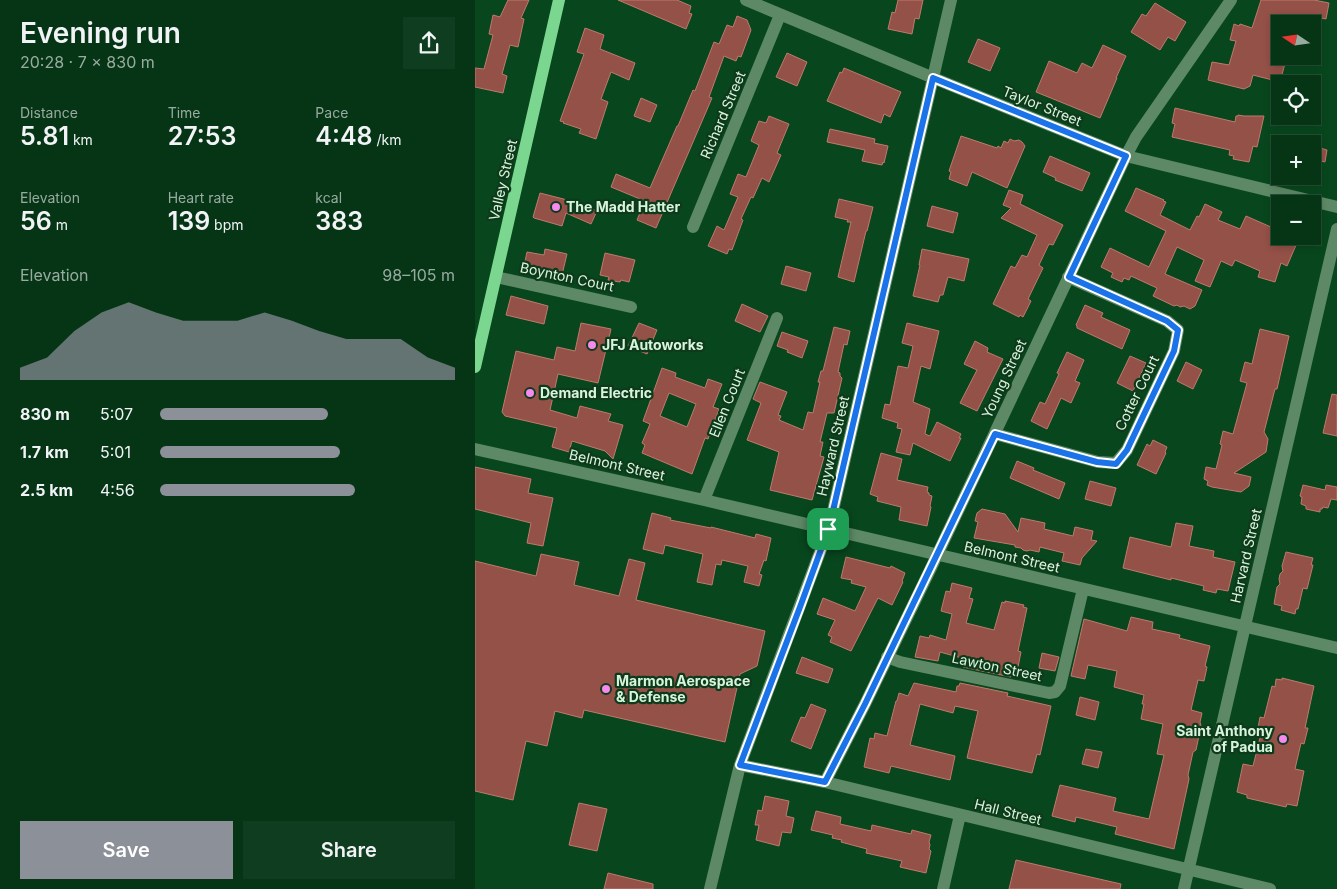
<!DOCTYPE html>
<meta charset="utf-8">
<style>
:root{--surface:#063516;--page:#0f3d1f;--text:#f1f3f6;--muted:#98aba1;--line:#275035;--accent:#8c9099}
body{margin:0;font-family:Inter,sans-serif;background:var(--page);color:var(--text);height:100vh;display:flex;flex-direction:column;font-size:19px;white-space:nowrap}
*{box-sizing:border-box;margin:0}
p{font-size:16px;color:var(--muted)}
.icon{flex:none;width:28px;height:28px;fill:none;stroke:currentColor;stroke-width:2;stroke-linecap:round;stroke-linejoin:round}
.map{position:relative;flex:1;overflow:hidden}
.details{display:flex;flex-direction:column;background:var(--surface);width:475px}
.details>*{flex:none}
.needle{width:32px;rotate:283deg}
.fabs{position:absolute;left:796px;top:15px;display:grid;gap:10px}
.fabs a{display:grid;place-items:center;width:50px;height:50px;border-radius:0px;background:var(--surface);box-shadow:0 2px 8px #0003,0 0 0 1px var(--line);font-size:25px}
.pin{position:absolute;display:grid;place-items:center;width:42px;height:42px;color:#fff;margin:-21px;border-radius:10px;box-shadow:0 2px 8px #0006}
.round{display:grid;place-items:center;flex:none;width:52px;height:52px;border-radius:0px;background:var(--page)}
.overview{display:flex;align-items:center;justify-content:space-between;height:85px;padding:0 20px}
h1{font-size:28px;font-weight:600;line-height:38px}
.figures{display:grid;grid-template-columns:repeat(3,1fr);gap:8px;height:85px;padding:5px 20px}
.figures div{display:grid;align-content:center}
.figures b{font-size:25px;font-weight:600}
.figures small{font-size:14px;font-weight:400}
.figures p{font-size:14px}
.chart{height:140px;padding:10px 20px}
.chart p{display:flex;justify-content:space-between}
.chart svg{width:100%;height:90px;margin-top:5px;fill:var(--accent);opacity:.7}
.cta{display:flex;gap:10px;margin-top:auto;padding:10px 20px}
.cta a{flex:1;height:58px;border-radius:0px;background:var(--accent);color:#fff;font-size:20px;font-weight:600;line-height:58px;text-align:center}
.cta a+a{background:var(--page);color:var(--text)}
ul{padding:0 20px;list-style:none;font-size:16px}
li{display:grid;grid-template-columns:80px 60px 1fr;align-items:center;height:38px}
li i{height:12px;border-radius:6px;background:var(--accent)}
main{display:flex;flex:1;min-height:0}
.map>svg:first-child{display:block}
.building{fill:#945147;stroke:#c0796d;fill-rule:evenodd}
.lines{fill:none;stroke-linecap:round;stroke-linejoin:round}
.minor{stroke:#5e8966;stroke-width:12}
.major{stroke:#7bd78f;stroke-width:12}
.route-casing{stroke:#fff;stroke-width:10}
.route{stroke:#1a73e8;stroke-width:6}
.poi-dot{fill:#f589ee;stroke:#0e3a1b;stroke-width:2}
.labels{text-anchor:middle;stroke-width:4.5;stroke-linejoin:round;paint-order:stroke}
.street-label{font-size:14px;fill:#d7f5dc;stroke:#0e3a1b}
.poi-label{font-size:14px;font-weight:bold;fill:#d7f5dc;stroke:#0e3a1b;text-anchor:start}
</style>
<main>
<section class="details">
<div class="overview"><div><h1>Evening run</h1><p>20:28 · 7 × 830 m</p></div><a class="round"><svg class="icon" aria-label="share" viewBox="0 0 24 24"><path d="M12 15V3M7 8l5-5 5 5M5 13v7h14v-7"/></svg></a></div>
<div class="figures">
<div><p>Distance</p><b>5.81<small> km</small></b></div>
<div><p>Time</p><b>27:53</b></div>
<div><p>Pace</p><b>4:48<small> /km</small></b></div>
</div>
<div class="figures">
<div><p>Elevation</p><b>56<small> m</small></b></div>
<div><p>Heart rate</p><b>139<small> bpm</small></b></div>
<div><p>kcal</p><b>383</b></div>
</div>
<div class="chart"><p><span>Elevation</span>98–105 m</p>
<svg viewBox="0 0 160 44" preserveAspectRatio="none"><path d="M0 44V38L10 33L20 20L30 11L40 6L50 11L60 15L70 15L80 15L90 11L100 15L110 20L120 24L130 24L140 24L150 33L160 38V44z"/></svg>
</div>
<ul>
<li><b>830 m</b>5:07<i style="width:57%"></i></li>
<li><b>1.7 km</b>5:01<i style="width:61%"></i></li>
<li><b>2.5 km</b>4:56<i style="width:66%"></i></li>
</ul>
<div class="cta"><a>Save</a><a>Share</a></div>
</section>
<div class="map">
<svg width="862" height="889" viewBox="0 0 862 889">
<rect width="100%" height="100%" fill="#08471e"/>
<path class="building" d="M33,0H54L46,18L49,19L43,47L35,45L27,74L32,76L28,93L0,87V68L9,69L18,35L14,34L18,15L25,17Z
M143,0H202L216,6L214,13L217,14L211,29Z
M423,0H448L444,19L440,18L437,34L413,29L417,12L420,13Z
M786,0H839L854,3L851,19L837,16L835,24H805V56H812L805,82L778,75L775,86L769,89L733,80L737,62L754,65L761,41L755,40L759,24L764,26L765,24L777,28Z
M680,3L711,22L700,41L693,37L685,50L656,32L667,14L671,16Z
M262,16L272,20L276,30L266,57L263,56L261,61L249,56L234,97L237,98L181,228L162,220L170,201L136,187L141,174L175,188L202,126H203L218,90L220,91L239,42L244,44L252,25L258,27Z
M110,28L129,35L125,49L160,63L154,80L136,72L126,99L133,102L121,139L104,133L106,129L88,123L89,122L85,121L109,54L102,52Z
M503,39L525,48L515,71L493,62Z
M628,45L651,56L641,78H642L625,118L561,92L574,61L602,73L607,63L617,68Z
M312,53L332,62L322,86L301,77Z
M369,68L426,92L415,117L409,114L406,123L352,101L365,72L367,73Z
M166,98L182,105L175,122L159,116Z
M700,108L760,122L761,116H763V115L769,116H789L782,147L778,146L774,162L758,159L759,156L754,155L755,150L697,137L700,124L697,123Z
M294,116L314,124L302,153L306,155L294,182L287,178L278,198L276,197L266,219L268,220L257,250L254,249L252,254L233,246L242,226L249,230L263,197L255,194L263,174L271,177L284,145L276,141L284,121L291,123Z
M355,129L400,139L399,143L413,146L409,163L408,162L407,165L387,161L390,150L352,142Z
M486,136L522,148L523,146L526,148L529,141L533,143L535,139L539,141L544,140L547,142L550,146L532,188L497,172L492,186L474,179L476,172L474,171Z
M838,146L852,150L850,162L838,159Z
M575,156L615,173L607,191L580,180L581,178L568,172Z
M661,188L689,200L688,201L691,202L685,215L715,230L722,216L724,217L730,204L747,212L743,220L765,229L771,216L805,231V236H825L812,266L806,263L800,282L783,277L785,271L760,260L757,266L746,261L735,287L720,281L729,260L702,247L690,274L727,290L720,306L715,309L709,306L705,307L702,305L699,306L678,296L682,288L656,276L654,280L649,278L647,282L636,277L638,273L626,267L635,248L674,267L691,231L650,211L657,197Z
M534,190L548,195L545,204L588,225L578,245L574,244L564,265L568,268L553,299L556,301L548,317L545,315L544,317L518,304L536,266L540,268L547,255L552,257L562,235L526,218L536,208L528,205Z
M65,193L104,203L122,211L116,224L91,213L87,226L59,218L58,217Z
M364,199L398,207L392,231H391L379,282L363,277L376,222H372L373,220L360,217Z
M457,206L483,213L478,233L452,226Z
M70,249L92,254L86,279L48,271L52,252L69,255Z
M447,249L494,259L489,281L473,277L468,295H465L463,302L438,296L445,265H444Z
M130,253L160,260L154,282L146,280L145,282L133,280L134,277L125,275Z
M311,266L336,273L331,291L306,284Z
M36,296L73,306L69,324L31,315Z
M267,304L293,316L285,332L260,321Z
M610,305L628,313L626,317L655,330L647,349L602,328V326L601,325Z
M106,323L136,329L123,383L83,374L75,410L102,418L105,406L136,414L133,421L148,425L138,459L130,451L97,441L94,452L77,447L82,428L30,416L27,412L41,351L79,360L82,347L100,351Z
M164,323L182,330L172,354L153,346Z
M432,323L464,331L455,369L446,366L438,402L455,409L450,434L455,436L462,422L486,434L484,438H486L475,461L438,443L435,455L421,452L427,429L422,428L423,423L407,418L410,404L415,405L423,366L433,368L438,346L427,343Z
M359,327L375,331L372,345L369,344L363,372L365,373V376L367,378L359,413H352L345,442H348L345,456L349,457L337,500L295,490L304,452L272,440L286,403L278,399L285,382L312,392L303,415L306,416L304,420L328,430L333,412L338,413L345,382H343L346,371H348Z
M785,329L814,336L802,389H800L789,432L793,439L791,452L759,473L776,477L774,486L766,492L737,487L732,485L733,481L729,479L731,467L741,469L747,445L745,444L748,431L758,434L772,383L765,381L770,362L777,364Z
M307,332L333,341L327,358L312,352L313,350L302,346Z
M500,341L513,348L512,352L528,359L502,411L485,403L502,370L489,364Z
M592,352L609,360L600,381L605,383L596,403L586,398L572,429L556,421L565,402L570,404L584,374L582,373Z
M655,356L671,363L658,391L642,383Z
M711,362L727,370L718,389L702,381Z
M187,368L201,373L200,377L230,388L233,379L247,384L238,407L244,409L233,439L230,438L217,474L167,453L170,445L167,443L175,424L168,421ZM194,393L221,404L212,427L185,416Z
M857,394L862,395V436L848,433Z
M678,440L692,447L690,452L691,453L681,474L662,465L672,444L675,446Z
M406,453L427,459L422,480L453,487L452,492L454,493V495L457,496L455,506L456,507L452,526L424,520L426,507L402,501L403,497L395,494Z
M542,461L559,468L558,470L590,483L584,499L535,478Z
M0,467L56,479L53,493L78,498L68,546L52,543L56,523L0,509Z
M615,481L641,488L636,506L610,499Z
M828,485L850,490L851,485L862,487V500L856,499L853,508L848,507L847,509H845V512L831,509V506L826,504L827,497L825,496Z
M507,509L530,514L543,532L546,518L570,523L569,529L598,536L600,527L618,531L616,540L622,541L607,558L605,565L587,561L589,553L565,547L564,552L555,550L552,551L548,550L546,548L540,547V545L499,538L503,522L500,521L502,513Z
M177,513L196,518L195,520L236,528V527L280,538L281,534L296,538L291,561L289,560L284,574L287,575L284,586L269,582L273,566L247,560L246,565L241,564L237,585L222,582L228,554L190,545L188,554L168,549Z
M701,523L718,526L714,546L739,551L738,557L760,562L753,591L742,589L741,593L728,590L729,586L696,578V580L648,568L655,537L696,547Z
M811,552L838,558L836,565H838L832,589L828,588L823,609H821L820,614L806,610L807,606L799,604L802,587L805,584L804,579L805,574L808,571L807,566Z
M66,554L104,562L99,585L144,596L154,559L170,563L161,600L290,631L282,666L265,674L250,742L109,710L107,718L80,711L72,746L51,741L38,800L0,791V561L61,576Z
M371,557L415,568L416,566L430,573L427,581L428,582L417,605L403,598L376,651L355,642L357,637L353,635L360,620L342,614L348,598L380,611L391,587L376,583L377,580L366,578Z
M477,583L497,588L494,598L498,599L491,623L519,630L527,602L530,603V601L549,605L548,607L552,608L543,651L546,652L542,672L538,671L536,677L488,667L490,659L465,652L463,661L440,657L445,636L454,638L455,635L471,640L477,614L466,611L471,591L475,592Z
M656,617L678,622L677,629L705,635L704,638L735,646L730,666L732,667L729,681L723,680L716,710L727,713L725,722L726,726L721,750L718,752L713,775L714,779L699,849L640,834L642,827L601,817L600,822L577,816L585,785L641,798L638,811L674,819L689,755L682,754L688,724L666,719L669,704H667L669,695L639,687L642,671L613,665L610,679L596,676L609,619L652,631Z
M567,653L584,657L580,671L564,668Z
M327,657L358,669L353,683L321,673Z
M807,678L839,686L830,728H833L829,744L826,743L820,769L829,771L822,806L812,804L811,807L772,798V795L762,792L768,764L778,766L786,734L782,733L785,717L789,718L797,686L800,687L801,679L807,680Z
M439,683L481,692L482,686H484L485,683L533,693L532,696L576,706L565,755L562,754L557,773L492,758L503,711L480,706L478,713L445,704L435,745L480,756L475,780L416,766L414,773L389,767L395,738L399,739L400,733L412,736L421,701H422L424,693L433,696Z
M605,697L624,702L620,720L601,715Z
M336,704L351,710L336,749L316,741L326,717L330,718Z
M611,749L627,752L623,768L607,764Z
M290,796L314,801L311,816L319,818L316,833L307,832L304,846L281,840L284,825H280L283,810L287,811Z
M104,803L132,809L122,851L94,845Z
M341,811L366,817L365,824L396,831L397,825L436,834L437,830L456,835L454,842L455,845L454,849L456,851L451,873L425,867L427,861L391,853L392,849L366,842L367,840L357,838L358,835L336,830Z
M541,860L646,884L645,889H534Z
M133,873L178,884V889H129Z"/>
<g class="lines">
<path class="minor" d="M271,0L473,84L651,156L862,207
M218,227L305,15
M21,277L156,307
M520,434L623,462L641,463L652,450L699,351L703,330L692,321L593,277
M0,449L229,500L862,648
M229,500L302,318
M412,657L425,662L574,693L580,692L585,686L608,589
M265,765L350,782L795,889
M350,782L390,704L455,570L651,156L661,137L756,0
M235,889L265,765L348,544L357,515L476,0
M468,889L485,815
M709,889L862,229"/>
<path class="major" d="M0,367L84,0"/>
</g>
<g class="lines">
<defs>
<path id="route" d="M458,78L651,156L594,277L692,321L703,330L699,351L652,450L641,464L622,462L520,434L390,704L350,782L265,765L325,607L348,544L357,515Z"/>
</defs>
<use href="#route" class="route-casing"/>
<use href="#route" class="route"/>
</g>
<g class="poi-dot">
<circle cx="81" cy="207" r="5"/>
<circle cx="117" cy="345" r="5"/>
<circle cx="55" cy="393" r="5"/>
<circle cx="131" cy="689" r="5"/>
<circle cx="808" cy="739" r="5"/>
</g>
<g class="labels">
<g class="street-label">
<text transform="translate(567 106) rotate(22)" y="5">Taylor Street</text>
<text transform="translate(248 115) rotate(-67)" y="5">Richard Street</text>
<text transform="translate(28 180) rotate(-77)" y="5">Valley Street</text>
<text transform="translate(92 277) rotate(12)" y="5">Boynton Court</text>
<text transform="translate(529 379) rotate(-65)" y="5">Young Street</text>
<text transform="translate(662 393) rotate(-64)" y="5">Cotter Court</text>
<text transform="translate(252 403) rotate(-68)" y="5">Ellen Court</text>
<text transform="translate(358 446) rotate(-77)" y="5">Hayward Street</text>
<text transform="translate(142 465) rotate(13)" y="5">Belmont Street</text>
<text transform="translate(771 556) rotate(-77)" y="5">Harvard Street</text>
<text transform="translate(537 557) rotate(13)" y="5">Belmont Street</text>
<text transform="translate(522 667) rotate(12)" y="5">Lawton Street</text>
<text transform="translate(533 812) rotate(14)" y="5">Hall Street</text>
</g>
<g class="poi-label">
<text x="91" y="212">The Madd Hatter</text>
<text x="127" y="350">JFJ Autoworks</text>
<text x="65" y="398">Demand Electric</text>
<text x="141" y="686">Marmon Aerospace<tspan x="141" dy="16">&amp; Defense</tspan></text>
<text x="798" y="736" text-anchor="end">Saint Anthony<tspan x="798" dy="16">of Padua</tspan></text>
</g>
</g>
</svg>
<div class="fabs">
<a><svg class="needle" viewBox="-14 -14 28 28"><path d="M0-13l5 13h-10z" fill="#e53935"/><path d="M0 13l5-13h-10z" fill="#98aba1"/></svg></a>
<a><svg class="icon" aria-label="locate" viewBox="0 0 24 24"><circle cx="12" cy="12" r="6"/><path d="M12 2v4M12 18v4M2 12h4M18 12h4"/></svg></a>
<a>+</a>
<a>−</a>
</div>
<div class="pin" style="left:353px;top:529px;background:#1e9e55"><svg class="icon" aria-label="arrive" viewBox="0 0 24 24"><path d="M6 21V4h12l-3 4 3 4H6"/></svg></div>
</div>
</main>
